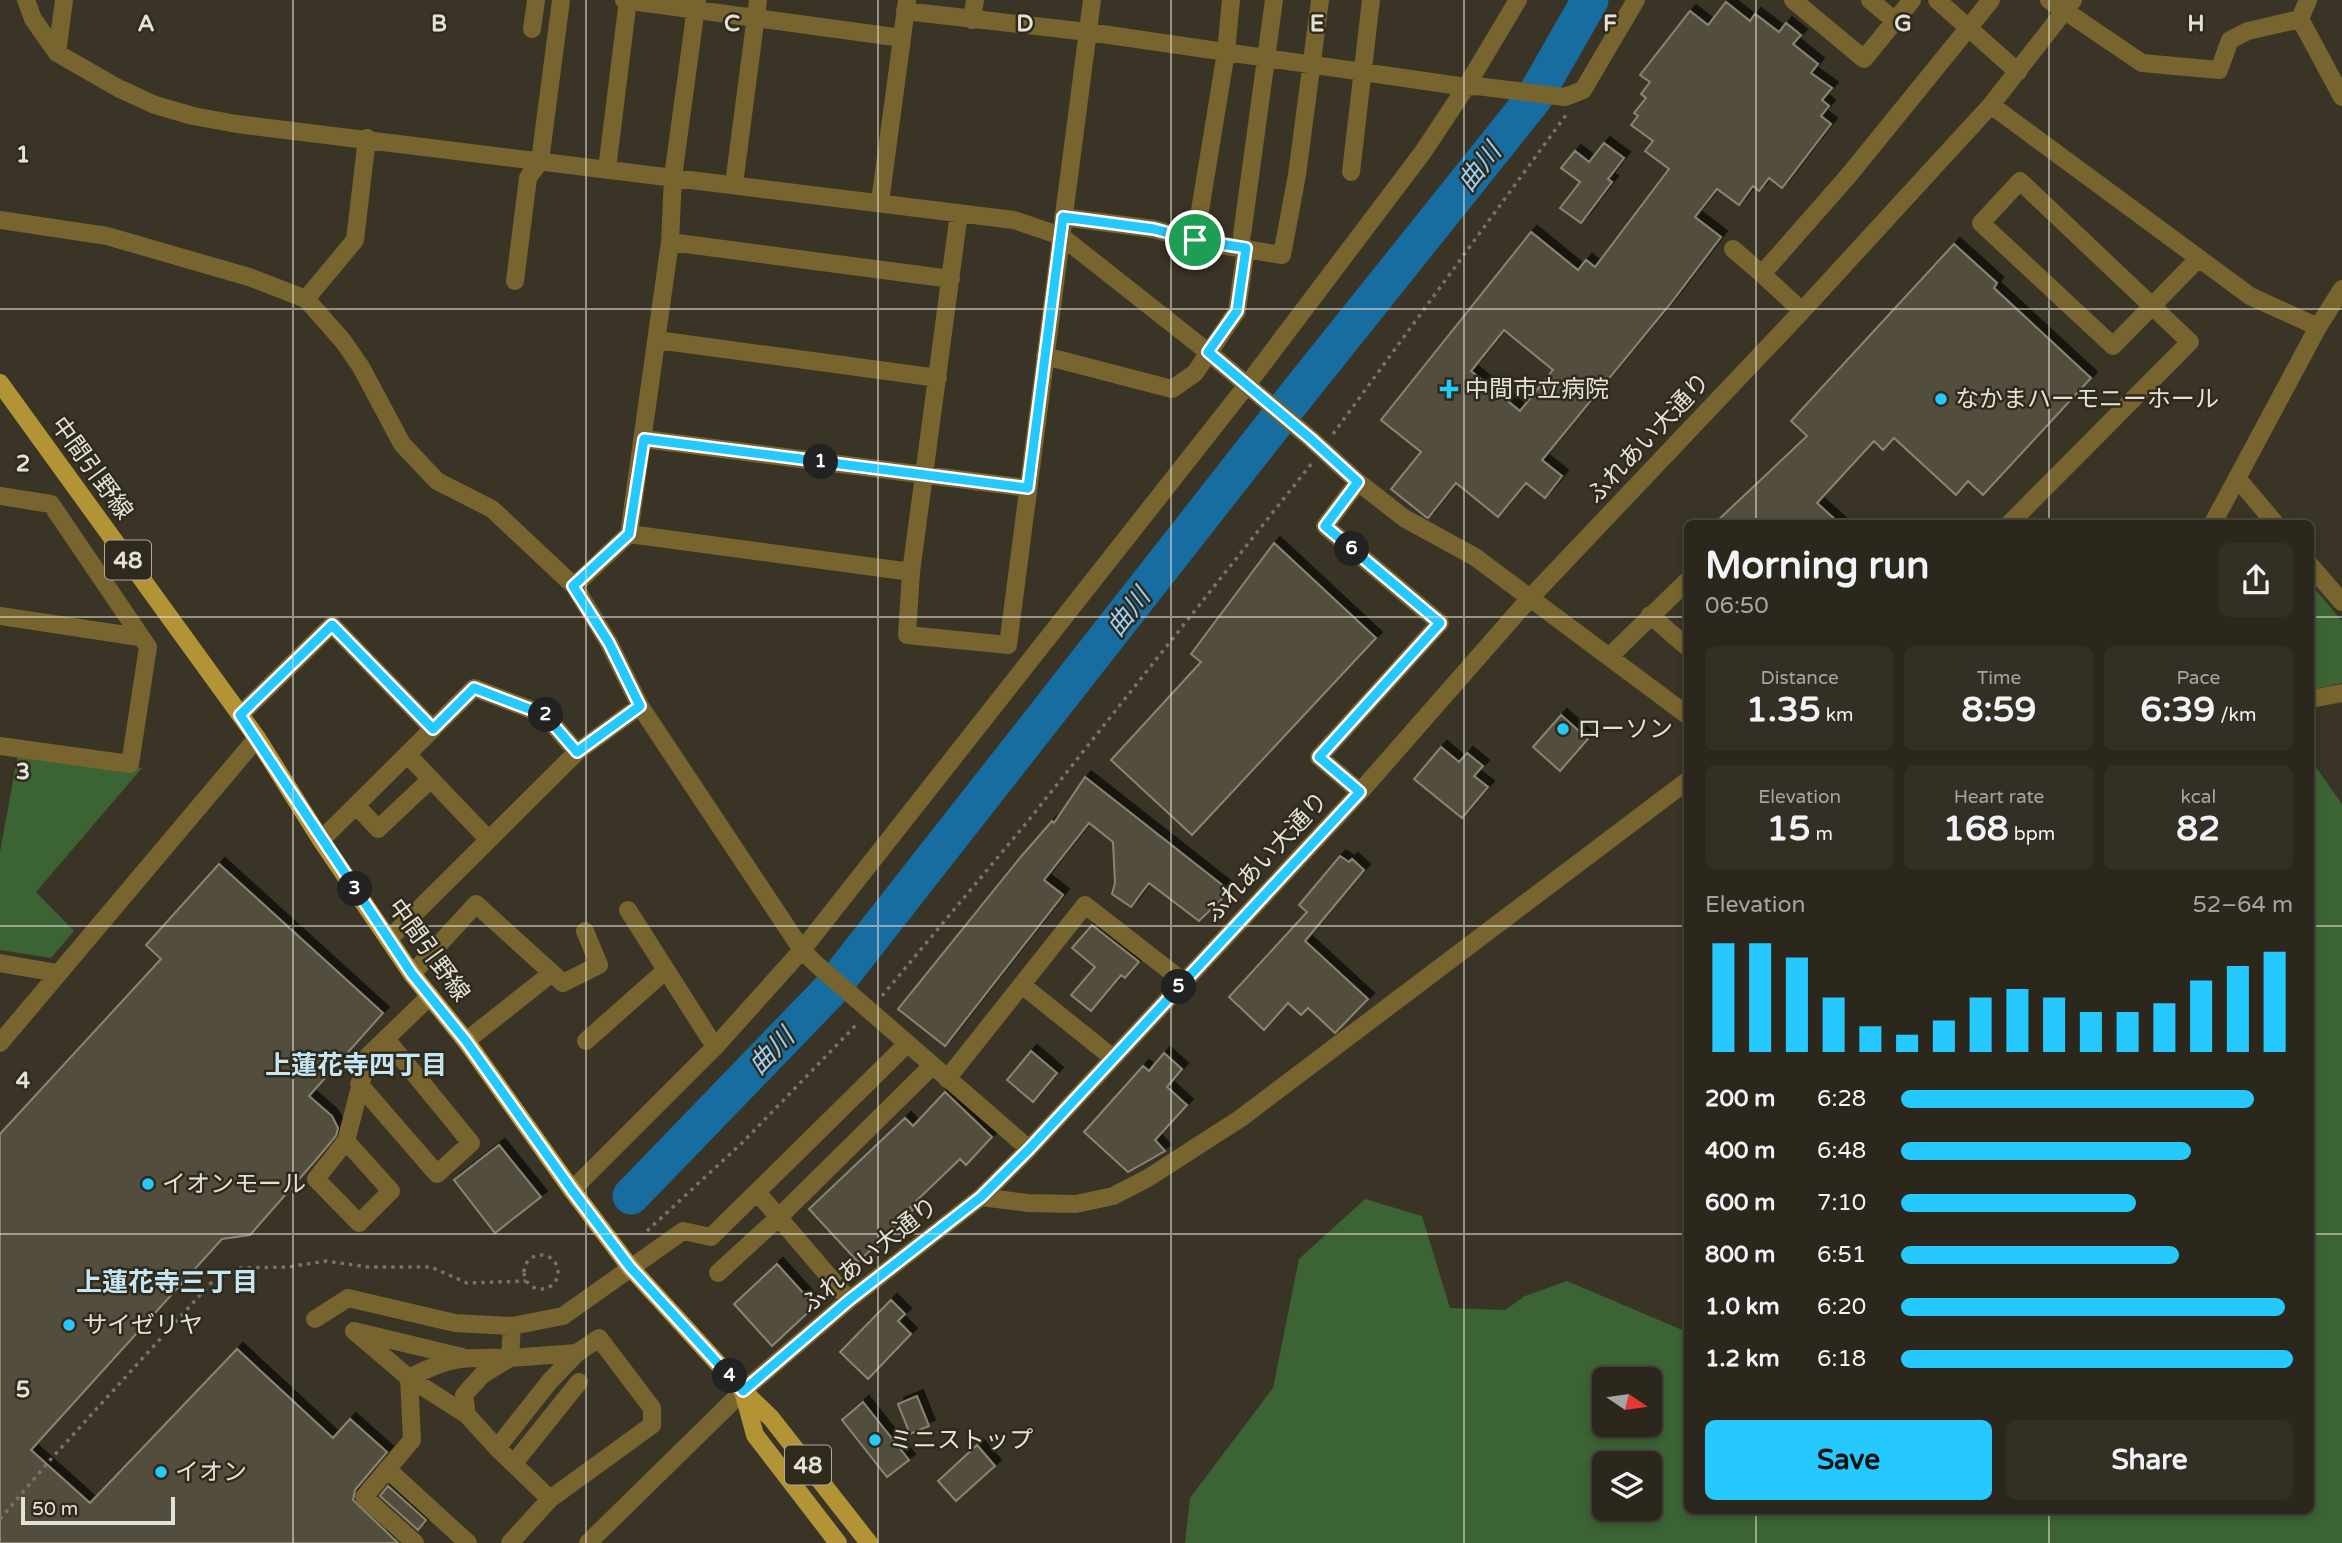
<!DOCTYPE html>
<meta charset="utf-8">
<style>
:root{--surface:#2b271c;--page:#332f25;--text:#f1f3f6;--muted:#a6a5a3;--line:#47443b;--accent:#26c9fe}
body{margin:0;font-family:"Varela Round","Noto Sans JP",sans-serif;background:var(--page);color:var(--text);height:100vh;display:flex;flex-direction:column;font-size:26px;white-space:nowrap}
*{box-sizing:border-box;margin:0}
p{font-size:23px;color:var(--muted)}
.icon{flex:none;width:38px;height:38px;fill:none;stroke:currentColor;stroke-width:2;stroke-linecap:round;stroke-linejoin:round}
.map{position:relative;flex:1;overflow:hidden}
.details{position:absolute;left:1684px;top:520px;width:630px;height:994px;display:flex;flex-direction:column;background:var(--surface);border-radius:10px;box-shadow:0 4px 10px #0003,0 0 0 2px var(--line)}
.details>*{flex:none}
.needle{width:46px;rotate:103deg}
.controls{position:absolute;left:1592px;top:1367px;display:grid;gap:14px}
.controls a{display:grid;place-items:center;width:70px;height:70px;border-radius:10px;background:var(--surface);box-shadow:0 4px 10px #0003,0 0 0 2px var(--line);font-size:35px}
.scale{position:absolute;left:21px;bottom:18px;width:154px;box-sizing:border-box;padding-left:7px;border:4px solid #e4e1d7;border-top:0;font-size:19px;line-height:24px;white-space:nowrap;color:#e4e1d7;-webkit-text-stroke:5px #2f2a1b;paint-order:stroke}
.pin{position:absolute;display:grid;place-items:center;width:60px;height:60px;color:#fff;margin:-30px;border:4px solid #fff;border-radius:50%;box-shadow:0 2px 7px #0007}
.km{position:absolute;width:35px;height:35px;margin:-18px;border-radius:50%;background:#222;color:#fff;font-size:19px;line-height:35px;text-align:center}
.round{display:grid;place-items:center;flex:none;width:74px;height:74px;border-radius:10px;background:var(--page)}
.overview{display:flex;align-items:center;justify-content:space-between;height:119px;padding:0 21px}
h1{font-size:38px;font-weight:800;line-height:52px}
.stats{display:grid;grid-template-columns:repeat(3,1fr);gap:10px;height:119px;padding:7px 21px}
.stats div{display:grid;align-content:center;border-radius:10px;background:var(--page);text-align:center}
.stats b{font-size:35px;font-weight:800}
.stats small{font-size:19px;font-weight:400}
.stats p{font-size:19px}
.chart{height:196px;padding:14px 21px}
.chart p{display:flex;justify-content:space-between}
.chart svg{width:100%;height:126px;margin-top:7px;stroke:var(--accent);stroke-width:6}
.cta{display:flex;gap:14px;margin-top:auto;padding:14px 21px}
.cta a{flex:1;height:80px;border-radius:10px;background:var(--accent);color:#111;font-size:28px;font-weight:800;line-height:80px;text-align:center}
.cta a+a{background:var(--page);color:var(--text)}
ul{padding:0 21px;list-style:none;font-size:23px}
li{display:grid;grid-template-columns:112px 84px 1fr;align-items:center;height:52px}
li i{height:18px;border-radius:9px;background:var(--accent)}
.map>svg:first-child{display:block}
.green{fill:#3b6334;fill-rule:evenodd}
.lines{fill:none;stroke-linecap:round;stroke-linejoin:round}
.river{stroke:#176ca0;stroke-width:37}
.building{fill:#534e3d;stroke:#898472;stroke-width:2;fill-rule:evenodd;filter:url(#shadow)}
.path{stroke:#777366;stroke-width:3.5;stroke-dasharray:3.5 5;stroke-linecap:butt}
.minor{stroke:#77642e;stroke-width:18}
.major{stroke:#b29335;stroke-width:18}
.route-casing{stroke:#fff;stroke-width:14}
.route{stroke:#26c9fe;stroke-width:9}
.grid{fill:none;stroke:#e4e1d7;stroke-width:2;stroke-opacity:0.55}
.poi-dot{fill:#26c9fe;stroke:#2f2a1b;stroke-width:2.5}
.labels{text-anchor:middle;stroke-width:5;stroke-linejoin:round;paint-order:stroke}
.shield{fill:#2f2a1b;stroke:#aeaa9f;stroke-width:2}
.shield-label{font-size:23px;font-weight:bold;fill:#e4e1d7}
.poi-label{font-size:24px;fill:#e4e1d7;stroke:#2f2a1b;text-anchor:start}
.street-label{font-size:24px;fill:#e4e1d7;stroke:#2f2a1b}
.water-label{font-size:26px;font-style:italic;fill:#98d1fc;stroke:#2f2a1b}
.neighbourhood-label{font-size:26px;font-weight:bold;fill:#c5e6f5;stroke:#2f2a1b}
.grid-label{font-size:23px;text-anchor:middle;font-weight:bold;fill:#e4e1d7;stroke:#2f2a1b;stroke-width:5;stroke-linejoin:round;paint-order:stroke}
</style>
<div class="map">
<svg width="2342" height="1543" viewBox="0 0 2342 1543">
<defs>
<filter id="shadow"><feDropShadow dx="6" dy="-6" stdDeviation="0" flood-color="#0009"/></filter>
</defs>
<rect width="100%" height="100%" fill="#393425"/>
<path class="green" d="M2310,583L2342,621V683L2310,690Z
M18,753L142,768L36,892L74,931L51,958L0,950V852Z
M2310,759L2342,804V1543H1185L1190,1498L1273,1388L1299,1259L1365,1199L1422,1216L1450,1308L1505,1310L1525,1296L1567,1281L1687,1332V1510H2310ZM1605,1379H1650V1424H1605ZM1605,1463H1650V1508H1605Z"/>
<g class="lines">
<path class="river" d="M631,1196L831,989L1295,397L1534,98L1590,0"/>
</g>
<path class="building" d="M1726,2L1750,21L1755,14L1779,32L1786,23L1801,35L1793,44L1818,64L1811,73L1832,88L1822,100L1829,106L1821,116L1831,124L1782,188L1769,178L1759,191L1753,186L1739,205L1717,189L1695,217L1721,237L1671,303L1542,460L1562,476L1545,498L1526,483L1498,517L1456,483L1428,518L1426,517L1391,489L1421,452L1381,420L1531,232L1578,270L1586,260L1595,267L1669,169L1645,151L1653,141L1631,125L1638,116L1634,113L1646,98L1641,94L1650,82L1640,75L1690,11L1708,25ZM1504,330L1553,370L1520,411L1471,371Z
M1604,143L1624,158L1608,179L1612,182L1581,223L1560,208L1580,182L1561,168L1575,151L1589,162Z
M1954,244L1997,283L1994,288L2091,378L1983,495L1968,481L1956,495L1894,438L1883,450L1874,441L1817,503L1839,523H1715L1807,436L1791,421Z
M1274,543L1376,638L1192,835L1111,760L1201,662L1191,654Z
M1561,715L1588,739L1560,771L1533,747Z
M1441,747L1459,762L1467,753L1483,766L1474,776L1488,787L1462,818L1414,779Z
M1085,777L1230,891L1199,921L1149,883L1131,907L1112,894L1115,883L1113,842L1089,823L1044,880L1063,895L945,1046L898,1009L1019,859L1052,821L1054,823Z
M1340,856L1349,862L1352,859L1364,870L1305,941L1368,999L1335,1033L1308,1008L1301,1015L1288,1003L1264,1030L1229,997L1307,912L1299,905Z
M219,864L383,1013L309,1096L332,1116L338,1128L336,1136L315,1161L250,1235L222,1239L31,1450L90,1503L237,1349L333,1438L350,1419L387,1452L355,1490L353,1500L398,1543H0V1134L161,959L146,945Z
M1092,925L1139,962L1125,978L1121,975L1091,1011L1071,995L1095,967L1072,948Z
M1031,1051L1057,1073L1033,1102L1007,1080Z
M1164,1053L1182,1069L1167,1087L1187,1105L1155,1140L1165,1151L1128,1172L1084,1132L1143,1066L1149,1071Z
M945,1092L992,1137L966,1165L960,1159L910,1207L913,1210L858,1262L809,1209L905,1118L913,1126Z
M499,1145L541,1197L495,1233L454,1180Z
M777,1264L815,1306L772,1346L734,1304Z
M891,1300L905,1314L898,1321L911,1334L868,1379L840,1352Z
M917,1396L929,1426L910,1434L898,1404Z
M863,1402L909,1460L887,1477L842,1420Z
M977,1445L995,1466L956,1501L938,1481Z
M388,1486L426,1520L418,1530L380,1496Z"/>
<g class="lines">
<path class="path" d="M1333,434L1566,115
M882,996L1028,821L1312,463
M647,1231L743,1142L858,1023
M524 1272a17 17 0 1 1 34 0a17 17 0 1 1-34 0Z
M0,1519L51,1459L211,1283L239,1268L288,1267L326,1261L367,1267H431L467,1283L526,1281"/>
<path class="minor" d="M26,0L33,19L57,53L118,88L155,105L193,116L237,124L1014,220L1061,236L1208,352L1311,439L1358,482L1404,518L1475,557L1687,715
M624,0L902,38
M1793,0L1864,59L1912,0
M1870,0L1895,21
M1937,0L2018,72
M2049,0L2142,63L2219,70L2230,40L2248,31L2300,19L2342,97
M905,11L1088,32L1466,87L1477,86L1565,97L1583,90L1636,0
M2300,19L2308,0
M972,20L975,0
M532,29L536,0
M57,53L64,0
M1991,105L2250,296L2318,327
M607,169L628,0
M1351,172L1371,0
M734,184L758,0
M880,202L907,1
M959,213L911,572L907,635L1008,645L1092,0
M1063,217L1154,229L1195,241L1282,255L1297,175L1320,0
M0,220L107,236L249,277L306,299L343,341L361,367L402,444L437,481L492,509L574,586L609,643L640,706L802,950L816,964L1029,1149
M1242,235L1274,0
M1195,241L1226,52L1231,0
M670,242L951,279
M1733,249L1762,274
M515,281L528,178L540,161L561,0
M306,299L355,240L367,138
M1802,311L1762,274L1849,175L1991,0
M657,340L938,378
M1045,356L1172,389L1195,373L1237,311L1246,248
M644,439L1028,488
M2237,478L2275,523
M1358,482L1325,526L1440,623L1319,757L1360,792
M0,496L51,504L148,647L130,764L0,746
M2010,523L2190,342L2020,181L1981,223L2113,346L2199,258
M2213,523L2318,327L2342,289
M629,534L911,572
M2310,565L2342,602
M574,586L629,534L670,242L673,177L697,0
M1650,615L1687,647
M0,616L139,637
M1610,656L1687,581
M2310,699L2342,693
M240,715L332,625L433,729
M407,754L488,839
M356,805L378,829L431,779
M321,840L474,688L545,715L577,752
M628,910L715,1047
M389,939L577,752L640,706
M0,963L57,973
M412,974L476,904L563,983L599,965L585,931
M1022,985L1113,1058
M466,1041L552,973
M586,1041L666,970
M0,1043L257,738
M947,1079L1085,905L1184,982
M359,1084L437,1174L471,1143L386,1039
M346,1141L316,1179L359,1223L391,1191L346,1141L368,1056L430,996
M572,1190L715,1047L802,950L1247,385L1423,152L1466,87L1518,0
M757,1192L849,1300
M981,1197L1028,1203L1076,1204L1113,1196L1148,1178L1241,1118L1687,781
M718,1273L779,1217L932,1066
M315,1319L348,1298L455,1323L512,1326L563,1316L683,1231L711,1237L907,1044
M462,1357L354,1331L409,1378L467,1415L497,1448L550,1499
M467,1415L464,1395L482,1375L510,1358L577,1353L599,1338L652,1408V1425L550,1499L510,1543
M497,1448L550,1381L577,1353
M514,1463L579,1382
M387,1469L468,1543
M415,1543L364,1497L412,1440L409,1378C450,1356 465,1357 510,1358L512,1326
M588,1543L743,1391L849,1300L981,1197L1029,1149L1360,792L1531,597L1802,311L1991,105L2073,0"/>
<path class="major" d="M0,383L257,738L321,840L412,974L466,1041L572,1190L630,1267L743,1391L771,1418L869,1543
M743,1391L755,1435L838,1543"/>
</g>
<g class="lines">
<defs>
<path id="route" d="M1063,217L1154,229L1195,240L1246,248L1237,311L1208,352L1311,439L1358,482L1325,526L1440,623L1319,757L1360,792L1029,1149L981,1197L849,1300L743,1391L630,1267L572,1190L466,1041L412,974L240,715L332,625L433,729L474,688L545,715L577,752L640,706L609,643L573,586L629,534L644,439L1028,488Z"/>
</defs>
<use href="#route" class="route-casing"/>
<use href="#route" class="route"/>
</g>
<path class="grid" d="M293,0V1543M586,0V1543M878,0V1543M1171,0V1543M1464,0V1543M1756,0V523M2049,0V523M0,309H2342M0,617H1687M2310,617H2342M0,926H1687M2310,926H2342M0,1234H1687M2310,1234H2342M1756,1510V1543M2049,1510V1543"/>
<g class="poi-dot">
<path d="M1445.5 378.5h7v7h7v7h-7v7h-7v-7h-7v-7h7z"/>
<circle cx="1941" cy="399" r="7"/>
<circle cx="1563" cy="729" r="7"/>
<circle cx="148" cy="1184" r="7"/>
<circle cx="69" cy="1325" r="7"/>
<circle cx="875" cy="1440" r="7"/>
<circle cx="161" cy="1472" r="7"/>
</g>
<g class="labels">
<g class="shield">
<rect x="105" y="540.5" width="46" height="39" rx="5"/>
<rect x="785" y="1445.5" width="46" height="39" rx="5"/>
</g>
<g class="shield-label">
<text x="128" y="568">48</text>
<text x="808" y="1473">48</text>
</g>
<g class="poi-label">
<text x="1465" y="397">中間市立病院</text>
<text x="1955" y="407">なかまハーモニーホール</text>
<text x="1577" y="737">ローソン</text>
<text x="162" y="1192">イオンモール</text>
<text x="83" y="1333">サイゼリヤ</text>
<text x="889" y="1448">ミニストップ</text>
<text x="175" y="1480">イオン</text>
</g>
<g class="street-label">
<text transform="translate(1648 438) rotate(-47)" y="8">ふれあい大通り</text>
<text transform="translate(92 468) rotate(54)" y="8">中間引野線</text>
<text transform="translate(1266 857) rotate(-47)" y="8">ふれあい大通り</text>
<text transform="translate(429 950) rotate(54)" y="8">中間引野線</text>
<text transform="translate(869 1255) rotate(-39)" y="8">ふれあい大通り</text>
</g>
<g class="water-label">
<text transform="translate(1479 167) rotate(-52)" y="9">曲川</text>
<text transform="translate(1128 612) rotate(-52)" y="9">曲川</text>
<text transform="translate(771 1051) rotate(-46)" y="9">曲川</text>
</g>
<g class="neighbourhood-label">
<text x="356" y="1074">上蓮花寺四丁目</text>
<text x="167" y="1291">上蓮花寺三丁目</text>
</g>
</g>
<g class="grid-label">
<text x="146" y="31">A</text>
<text x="439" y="31">B</text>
<text x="732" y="31">C</text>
<text x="1025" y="31">D</text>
<text x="1317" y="31">E</text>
<text x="1610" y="31">F</text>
<text x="1903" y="31">G</text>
<text x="2196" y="31">H</text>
<text x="23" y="162">1</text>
<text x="23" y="471">2</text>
<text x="23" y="779">3</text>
<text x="23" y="1088">4</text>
<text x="23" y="1397">5</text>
</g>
</svg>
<div class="controls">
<a><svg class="needle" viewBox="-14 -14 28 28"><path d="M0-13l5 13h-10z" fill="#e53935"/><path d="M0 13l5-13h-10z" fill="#a6a5a3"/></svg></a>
<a><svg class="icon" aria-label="layers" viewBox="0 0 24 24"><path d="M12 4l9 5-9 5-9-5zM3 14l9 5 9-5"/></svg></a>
</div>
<div class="scale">50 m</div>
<div class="pin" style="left:1195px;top:240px;background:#1e9e55"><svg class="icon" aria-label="arrive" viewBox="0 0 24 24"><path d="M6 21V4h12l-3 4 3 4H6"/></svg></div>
<b class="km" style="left:821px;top:462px">1</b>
<b class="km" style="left:546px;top:715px">2</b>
<b class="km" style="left:355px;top:889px">3</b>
<b class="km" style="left:730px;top:1376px">4</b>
<b class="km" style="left:1179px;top:987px">5</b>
<b class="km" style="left:1352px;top:549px">6</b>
<section class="details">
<div class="overview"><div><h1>Morning run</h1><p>06:50</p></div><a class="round"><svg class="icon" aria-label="share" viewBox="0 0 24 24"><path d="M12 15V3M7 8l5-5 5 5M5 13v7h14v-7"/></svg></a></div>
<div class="stats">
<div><p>Distance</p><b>1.35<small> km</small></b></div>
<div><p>Time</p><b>8:59</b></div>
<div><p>Pace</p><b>6:39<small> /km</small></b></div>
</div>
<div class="stats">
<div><p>Elevation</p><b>15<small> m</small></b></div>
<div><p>Heart rate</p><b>168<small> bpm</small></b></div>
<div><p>kcal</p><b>82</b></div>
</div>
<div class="chart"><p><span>Elevation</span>52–64 m</p>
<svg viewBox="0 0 160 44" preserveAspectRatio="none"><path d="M5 44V6M15 44V6M25 44V11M35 44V25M45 44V35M55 44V38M65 44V33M75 44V25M85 44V22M95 44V25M105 44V30M115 44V30M125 44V27M135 44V19M145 44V14M155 44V9"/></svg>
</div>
<ul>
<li><b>200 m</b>6:28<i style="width:90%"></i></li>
<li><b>400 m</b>6:48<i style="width:74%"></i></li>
<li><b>600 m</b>7:10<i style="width:60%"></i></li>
<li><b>800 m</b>6:51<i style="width:71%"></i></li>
<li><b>1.0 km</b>6:20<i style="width:98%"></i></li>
<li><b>1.2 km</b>6:18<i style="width:100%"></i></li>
</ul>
<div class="cta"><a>Save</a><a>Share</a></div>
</section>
</div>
